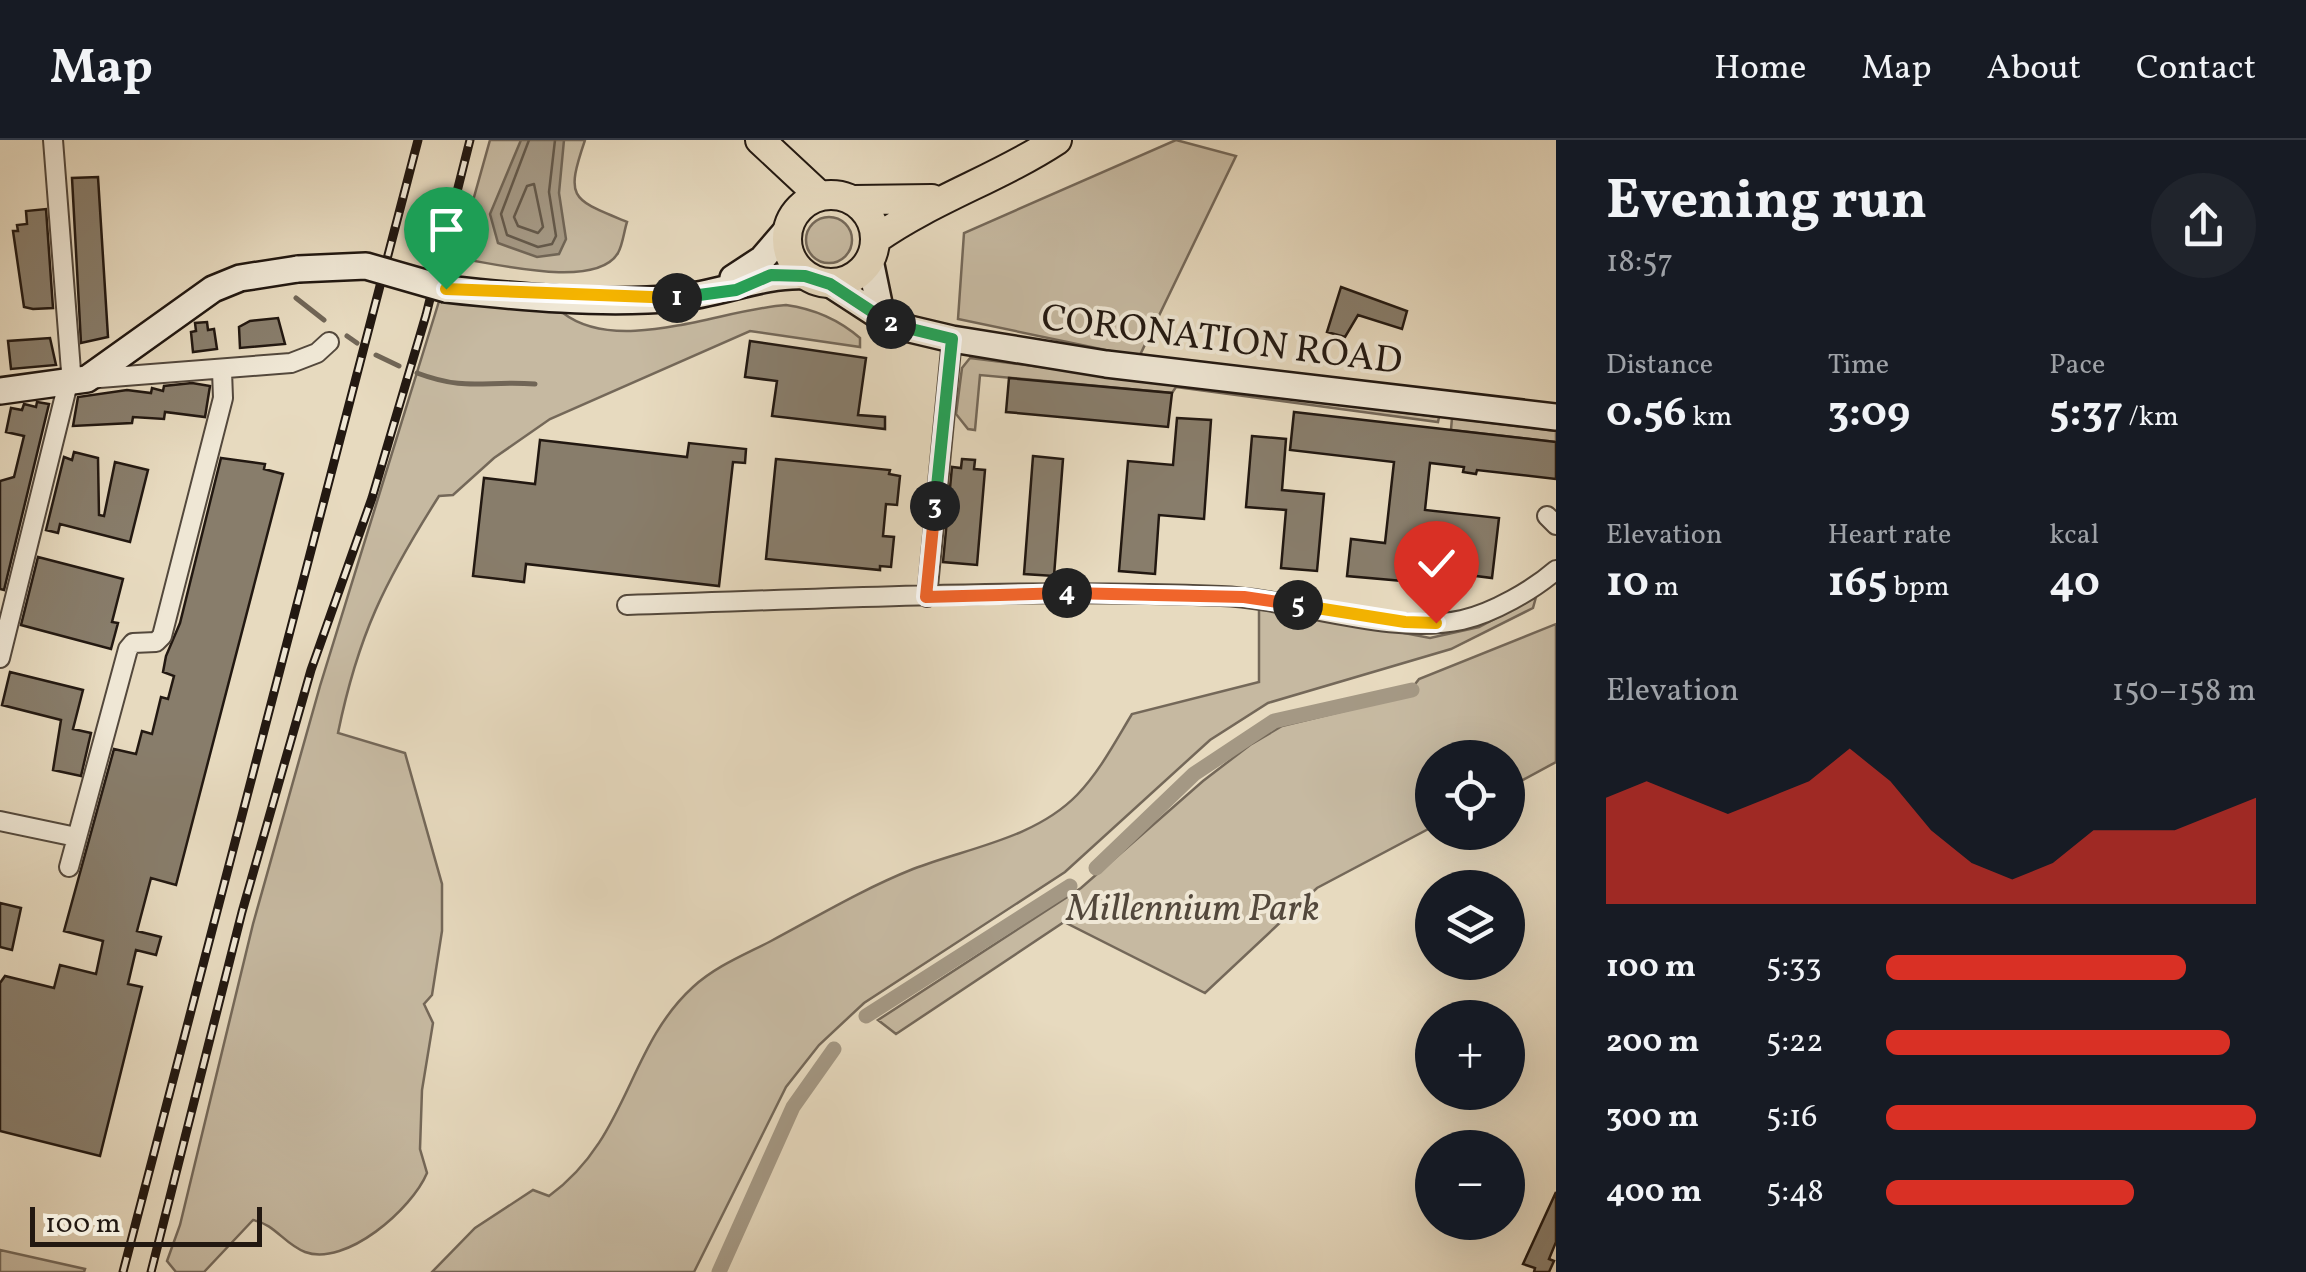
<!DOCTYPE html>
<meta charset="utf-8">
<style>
:root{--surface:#171b24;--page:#20242c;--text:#f1f3f6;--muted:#9ea1a6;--line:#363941;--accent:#d93025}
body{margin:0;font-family:Vollkorn,serif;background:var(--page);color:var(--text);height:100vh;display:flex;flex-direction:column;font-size:38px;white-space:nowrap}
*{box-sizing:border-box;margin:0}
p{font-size:32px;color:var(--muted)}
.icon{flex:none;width:55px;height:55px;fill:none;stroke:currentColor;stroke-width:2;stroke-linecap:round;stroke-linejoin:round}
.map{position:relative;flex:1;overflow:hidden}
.panel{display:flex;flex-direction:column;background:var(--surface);width:750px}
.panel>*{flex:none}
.controls{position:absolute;left:1415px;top:600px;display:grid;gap:20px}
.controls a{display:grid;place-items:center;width:110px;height:110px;border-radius:50%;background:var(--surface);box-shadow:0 10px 40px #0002;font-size:50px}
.scale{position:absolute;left:30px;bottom:25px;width:232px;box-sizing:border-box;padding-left:10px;border:5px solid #221811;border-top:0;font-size:28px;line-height:35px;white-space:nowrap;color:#221811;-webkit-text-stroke:8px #efe7d5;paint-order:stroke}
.pin{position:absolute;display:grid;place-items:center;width:85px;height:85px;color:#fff;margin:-102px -42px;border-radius:50% 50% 50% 0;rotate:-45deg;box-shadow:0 0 10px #0007}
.pin .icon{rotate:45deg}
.km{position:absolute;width:50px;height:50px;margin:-25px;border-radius:50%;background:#222;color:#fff;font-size:28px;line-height:50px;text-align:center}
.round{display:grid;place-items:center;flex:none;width:105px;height:105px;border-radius:52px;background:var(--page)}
.overview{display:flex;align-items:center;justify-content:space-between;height:170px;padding:0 50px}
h1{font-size:55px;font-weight:700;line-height:75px}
.figures{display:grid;grid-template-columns:repeat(3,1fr);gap:15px;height:170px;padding:10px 50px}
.figures div{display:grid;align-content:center}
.figures b{font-size:42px;font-weight:700}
.figures small{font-size:28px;font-weight:400}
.figures p{font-size:28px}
.chart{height:280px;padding:20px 50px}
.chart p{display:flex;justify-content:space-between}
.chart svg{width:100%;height:180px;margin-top:10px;fill:var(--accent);opacity:.7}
ul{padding:0 50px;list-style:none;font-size:32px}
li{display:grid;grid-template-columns:160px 120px 1fr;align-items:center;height:75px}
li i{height:25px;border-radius:12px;background:var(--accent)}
header{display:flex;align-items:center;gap:60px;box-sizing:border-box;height:140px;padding:0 50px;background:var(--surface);border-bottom:2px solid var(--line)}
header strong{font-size:48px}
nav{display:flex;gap:55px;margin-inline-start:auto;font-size:35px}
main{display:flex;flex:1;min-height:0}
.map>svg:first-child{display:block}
.green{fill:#c6b9a1;stroke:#746859;stroke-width:2.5}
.water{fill:#a49884;stroke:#706556;stroke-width:2.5}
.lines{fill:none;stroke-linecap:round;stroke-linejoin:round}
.shore{stroke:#63584a;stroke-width:2.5}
.stream{stroke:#706556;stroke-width:5}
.canal{stroke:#a49884;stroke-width:15}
.building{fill:#887d6b;stroke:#221811;stroke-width:2.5}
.street-casing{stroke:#53483c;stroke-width:22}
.secondary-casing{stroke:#221811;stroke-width:30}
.primary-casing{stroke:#221811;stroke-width:32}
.street{stroke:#efe7d5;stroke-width:18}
.secondary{stroke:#efe7d5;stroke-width:25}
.primary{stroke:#e7dabf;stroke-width:28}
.rail-casing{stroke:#221811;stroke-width:9}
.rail{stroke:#efe7d5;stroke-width:5;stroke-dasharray:15;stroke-linecap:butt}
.secondary-bridge-casing{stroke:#221811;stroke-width:30;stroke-linecap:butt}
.secondary-bridge{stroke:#efe7d5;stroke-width:25}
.split-1-casing{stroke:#fff;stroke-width:20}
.split-2-casing{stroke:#fff;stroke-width:20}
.split-3-casing{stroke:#fff;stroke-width:20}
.split-4-casing{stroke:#fff;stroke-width:20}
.split-5-casing{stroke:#fff;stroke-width:20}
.split-6-casing{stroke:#fff;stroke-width:20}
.split-1{stroke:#f5b400;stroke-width:12}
.split-2{stroke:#22a559;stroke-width:12}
.split-3{stroke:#22a559;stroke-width:12}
.split-4{stroke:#f0652b;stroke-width:12}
.split-5{stroke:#f0652b;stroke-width:12}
.split-6{stroke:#f5b400;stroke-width:12}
.labels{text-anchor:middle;stroke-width:8;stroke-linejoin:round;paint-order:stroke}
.street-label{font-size:38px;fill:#221811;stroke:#efe7d5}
.park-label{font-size:38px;font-style:italic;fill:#53483c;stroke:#efe7d5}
</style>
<header>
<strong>Map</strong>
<nav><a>Home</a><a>Map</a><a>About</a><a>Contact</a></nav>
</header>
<main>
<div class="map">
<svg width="1556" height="1132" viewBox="0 0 1556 1132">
<rect width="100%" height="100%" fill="#e7dabf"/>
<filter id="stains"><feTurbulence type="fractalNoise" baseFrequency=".002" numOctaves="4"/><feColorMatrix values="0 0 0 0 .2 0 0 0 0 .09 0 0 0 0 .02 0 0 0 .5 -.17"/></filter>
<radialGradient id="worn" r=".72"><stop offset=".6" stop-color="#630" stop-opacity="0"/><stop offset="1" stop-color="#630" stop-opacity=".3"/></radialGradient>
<path class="green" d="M490,0H585C565,59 571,59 627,82C624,91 623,104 618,113C596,150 493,123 457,118Z
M1176,0L1236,16L1139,217L958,179L964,93Z
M806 100a23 23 0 1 1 46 0a23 23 0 1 1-46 0Z
M440,158L563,173C619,216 722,169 786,165C815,169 838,179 860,198V207L750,191L550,279L494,318L453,355L439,356C385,441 358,495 338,593L405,613L442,744V791L432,855L424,864L433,883L422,950L420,1009L427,1033C412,1069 346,1127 305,1112C284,1104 275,1084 253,1080L204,1132H176L167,1121L180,1085L253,784L320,546Z
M970,218L1439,277L1438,282L1176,247L1172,253L980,235L975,290L968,289L956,274L962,228Z
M1452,278L1556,291V302L1451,290Z
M1536,457L1533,468L1451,509L1268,563L1210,600L1065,732L864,863L819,905L786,947L694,1132H432L475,1088L533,1050L549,1056C629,998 627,907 693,847C716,826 744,815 771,801C818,776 863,749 913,729C967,708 1034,699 1077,655C1100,631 1115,602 1132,574L1259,542V465L1430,498L1479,487Z
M1556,484V622L1508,648V618H1432V687L1317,748L1205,853L1064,782L896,894L878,880L1081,748L1203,641L1250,605L1282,586L1406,556L1419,539Z
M0,1110L85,1129L84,1132H0Z"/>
<path class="water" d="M521,0H564L559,53L566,99L559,114L537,117L498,103L490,74Z"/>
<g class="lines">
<path class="shore" d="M529,0L501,74L507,95L538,107L552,104L556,96L549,52L555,0
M534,44L543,87L538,93L518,86L514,77L527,46Z"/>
<path class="stream" d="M296,158L324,180
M347,196L357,203
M376,215L399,226
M417,233C468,252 484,240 535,244"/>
<path class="canal" d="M1096,728L1194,634L1274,581L1412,550
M866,876L1070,746
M719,1132L793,967L834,909"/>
</g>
<path class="building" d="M98,37L108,197L81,203L72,38Z
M46,69L53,168L33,169L24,167L13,91H18L17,85L27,84L26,71Z
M1341,147L1407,171L1402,189L1358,175L1345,197L1327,192Z
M278,178L285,204L240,208L239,187L250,181Z
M207,182L208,190L214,189L217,209L193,212L191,192L196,191L195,183Z
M50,198L56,225L11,229L8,201Z
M750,201L866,218L858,275L885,277V289L772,276L777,241L745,237Z
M1009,238L1172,253L1168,287L1006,272Z
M192,243L210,246L205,277L165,272L164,279L133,277L132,283L73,286L78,257L127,250L151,253L152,248L163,251L164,246Z
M37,262L49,264L4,450L0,449V341L14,337L24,296L6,292L11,268L22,270L24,264L36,267Z
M1294,272L1556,302V339L1477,330L1476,334L1463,332L1464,327L1430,323L1425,370L1499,378L1492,438L1460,434L1459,446L1347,436L1351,399L1385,403L1394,322L1290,310Z
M1177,278L1211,280L1204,379L1159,375L1155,434L1119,431L1128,321L1173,325Z
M1252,296L1286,299L1282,350L1324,354L1317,431L1281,428L1286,370L1246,367Z
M540,300L687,317L689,303L746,309L745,323L733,322L719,446L526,424L524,442L473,436L484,338L535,344Z
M74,312L98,318L99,375L104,376L115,322L148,330L130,402L60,384L58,393L46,390L64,317L72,320Z
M1033,316L1063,319L1054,436L1024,434Z
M221,318L265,324L264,329L283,334L176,745L151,738L137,791L161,797L156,815L136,810L128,844L142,847L100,1016L0,991V843L5,836L54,848L60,825L96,834L103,801L64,791L114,609L136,614L142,591L152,594L161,557L168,559L174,536L163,532L166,516L180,483Z
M776,319L890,330L889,334L900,336L897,365L886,364L883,396L894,397L891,427L880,426V430L766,419Z
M962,319L975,320L974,329L985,330L977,425L943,422L952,327L961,328Z
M38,417L123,439L112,482L118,483L111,509L21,485Z
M10,532L83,550L73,589L91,593L81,636L53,630L61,580L2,565Z
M0,763L21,768L12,810L0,807Z
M1556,1052V1102L1549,1119L1554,1121L1549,1132H1534L1535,1128L1523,1124Z"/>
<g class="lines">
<defs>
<path id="street" d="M87,239L291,223L317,213L329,202
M1547,376L1556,385
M927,457L952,199
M627,465C825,459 1023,448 1221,456C1297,459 1388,496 1462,480C1493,473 1533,450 1556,430
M0,518L71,231L53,0
M0,681L76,697
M69,727L128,509L133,503L156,502L162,496L223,258L222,231"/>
<path id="secondary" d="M870,120L882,178
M733,138L762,119L787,90
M830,144L893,185L952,199L1106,224L1556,277
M446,149C520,157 603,165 677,158C722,154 761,134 805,136
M0,251L87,239L213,149L240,138L298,129"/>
<path id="primary" d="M760,0L820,56
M787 99a44 44 0 1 1 88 0a44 44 0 1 1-88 0Z
M854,60L932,59
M876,99C933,59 999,38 1057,0"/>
</defs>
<use href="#street" class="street-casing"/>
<use href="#secondary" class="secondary-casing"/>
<use href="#primary" class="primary-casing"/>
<use href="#street" class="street"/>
<use href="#secondary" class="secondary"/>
<use href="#primary" class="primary"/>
<defs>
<path id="rail" d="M123,1132L418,0
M151,1132L242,772L311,530L372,358L426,175L470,0"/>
</defs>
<use href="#rail" class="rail-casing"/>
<use href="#rail" class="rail"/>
<defs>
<path id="secondary-bridge" d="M298,129L366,126L446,149"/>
</defs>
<use href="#secondary-bridge" class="secondary-bridge-casing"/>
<use href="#secondary-bridge" class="secondary-bridge"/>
</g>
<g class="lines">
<defs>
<path id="split-1" d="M446,149L677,158"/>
<path id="split-2" d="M677,158L736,150L771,135L805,136L830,144L891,184"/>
<path id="split-3" d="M891,184L952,199L935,366"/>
<path id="split-4" d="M935,366L926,457L1067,453"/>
<path id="split-5" d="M1067,453L1244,457L1298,465"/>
<path id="split-6" d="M1298,465L1405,482L1436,483"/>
</defs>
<use href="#split-1" class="split-1-casing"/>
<use href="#split-2" class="split-2-casing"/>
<use href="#split-3" class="split-3-casing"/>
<use href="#split-4" class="split-4-casing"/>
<use href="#split-5" class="split-5-casing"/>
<use href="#split-6" class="split-6-casing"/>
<use href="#split-1" class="split-1"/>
<use href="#split-2" class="split-2"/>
<use href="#split-3" class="split-3"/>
<use href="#split-4" class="split-4"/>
<use href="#split-5" class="split-5"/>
<use href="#split-6" class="split-6"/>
</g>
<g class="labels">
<g class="street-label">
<text transform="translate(1222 198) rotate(7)" y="13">CORONATION ROAD</text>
</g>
<g class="park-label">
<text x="1193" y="780">Millennium Park</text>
</g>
</g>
<rect width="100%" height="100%" filter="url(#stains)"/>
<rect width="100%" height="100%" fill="url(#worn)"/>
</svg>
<div class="controls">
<a><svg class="icon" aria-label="locate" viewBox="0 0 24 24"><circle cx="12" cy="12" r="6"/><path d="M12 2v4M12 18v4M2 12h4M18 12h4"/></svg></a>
<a><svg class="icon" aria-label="layers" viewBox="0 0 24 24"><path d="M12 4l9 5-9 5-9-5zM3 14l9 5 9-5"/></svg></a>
<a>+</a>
<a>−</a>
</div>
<div class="scale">100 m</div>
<div class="pin" style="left:446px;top:149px;background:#1e9e55"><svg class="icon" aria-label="arrive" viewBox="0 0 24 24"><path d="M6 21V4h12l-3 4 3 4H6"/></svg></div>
<div class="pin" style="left:1436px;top:483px;background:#d93025"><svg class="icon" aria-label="check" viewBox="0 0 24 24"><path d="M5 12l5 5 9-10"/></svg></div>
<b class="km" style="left:677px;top:158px">1</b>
<b class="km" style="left:891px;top:184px">2</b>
<b class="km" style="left:935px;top:366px">3</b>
<b class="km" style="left:1067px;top:453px">4</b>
<b class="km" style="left:1298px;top:465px">5</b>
</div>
<section class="panel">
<div class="overview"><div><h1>Evening run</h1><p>18:57</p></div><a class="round"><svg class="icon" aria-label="share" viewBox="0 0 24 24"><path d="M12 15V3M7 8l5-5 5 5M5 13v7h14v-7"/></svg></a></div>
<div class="figures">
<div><p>Distance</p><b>0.56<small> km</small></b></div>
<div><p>Time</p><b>3:09</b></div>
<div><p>Pace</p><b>5:37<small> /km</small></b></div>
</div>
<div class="figures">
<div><p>Elevation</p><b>10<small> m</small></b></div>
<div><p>Heart rate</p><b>165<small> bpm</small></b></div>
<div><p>kcal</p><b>40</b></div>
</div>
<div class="chart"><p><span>Elevation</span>150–158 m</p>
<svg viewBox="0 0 160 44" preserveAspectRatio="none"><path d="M0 44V18L10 14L20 18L30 22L40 18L50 14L60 6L70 14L80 26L90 34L100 38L110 34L120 26L130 26L140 26L150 22L160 18V44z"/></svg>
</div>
<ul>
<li><b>100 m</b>5:33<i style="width:81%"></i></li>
<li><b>200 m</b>5:22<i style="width:93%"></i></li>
<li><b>300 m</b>5:16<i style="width:100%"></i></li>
<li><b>400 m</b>5:48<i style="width:67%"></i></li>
</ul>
</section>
</main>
